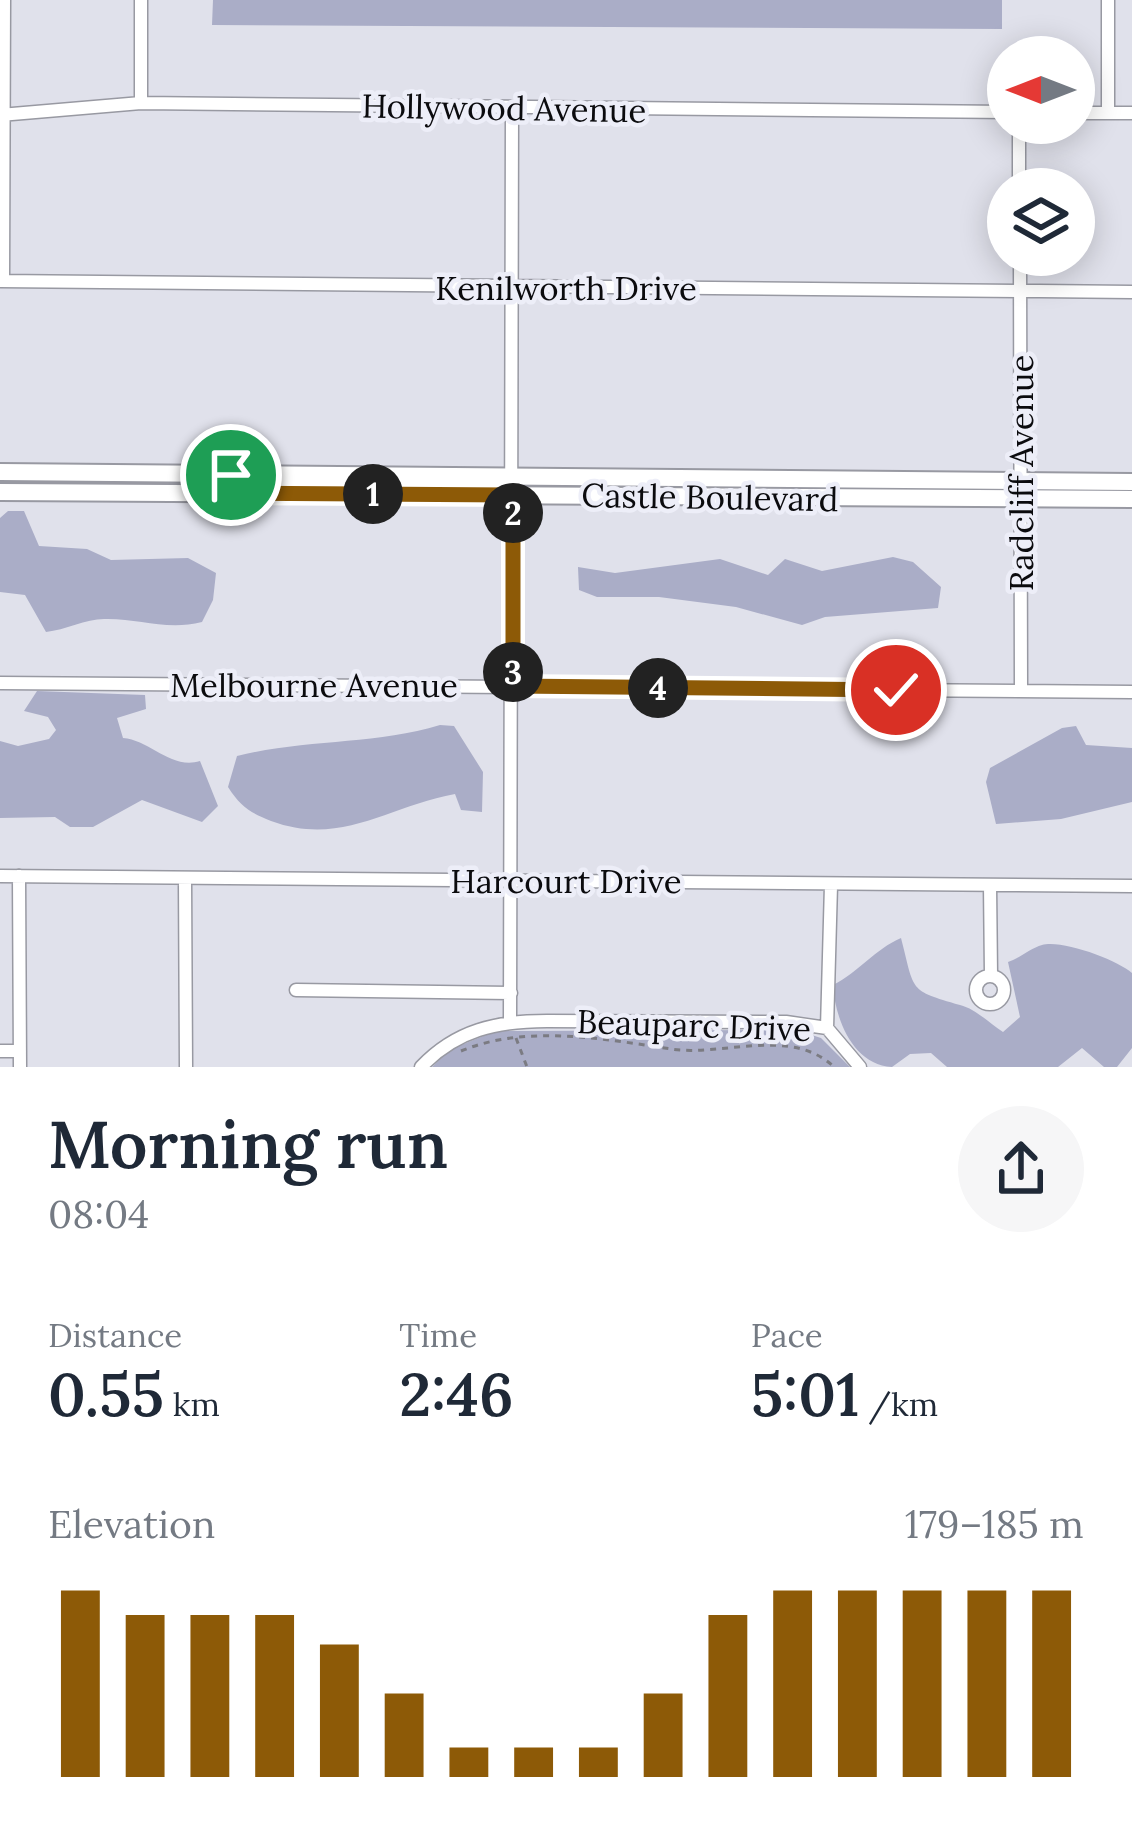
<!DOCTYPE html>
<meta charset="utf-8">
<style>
:root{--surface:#fff;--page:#f6f6f7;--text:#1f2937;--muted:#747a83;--accent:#8d5a07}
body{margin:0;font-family:Lora,serif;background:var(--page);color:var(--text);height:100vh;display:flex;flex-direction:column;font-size:45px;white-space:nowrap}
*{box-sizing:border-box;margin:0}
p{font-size:39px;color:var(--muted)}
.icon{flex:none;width:66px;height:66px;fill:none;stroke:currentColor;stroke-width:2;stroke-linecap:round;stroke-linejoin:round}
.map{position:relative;height:1067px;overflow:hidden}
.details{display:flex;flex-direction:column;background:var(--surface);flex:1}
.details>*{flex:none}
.needle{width:78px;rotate:270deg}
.fabs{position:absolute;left:987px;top:36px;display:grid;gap:24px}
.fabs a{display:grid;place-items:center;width:108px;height:108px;border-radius:50%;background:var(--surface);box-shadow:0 6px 30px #0003;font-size:60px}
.pin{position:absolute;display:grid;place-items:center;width:102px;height:102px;color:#fff;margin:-51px;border:6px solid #fff;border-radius:50%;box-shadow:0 3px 12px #0007}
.km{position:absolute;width:60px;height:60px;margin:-30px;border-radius:50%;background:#222;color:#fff;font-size:33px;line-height:60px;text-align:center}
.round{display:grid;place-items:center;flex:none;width:126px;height:126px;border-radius:63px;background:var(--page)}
.head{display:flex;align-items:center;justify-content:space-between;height:204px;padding:0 48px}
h1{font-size:66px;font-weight:600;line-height:90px}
.figures{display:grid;grid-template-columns:repeat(3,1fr);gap:18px;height:204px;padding:12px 48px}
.figures div{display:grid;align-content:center}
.figures b{font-size:60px;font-weight:600}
.figures small{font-size:33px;font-weight:400}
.figures p{font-size:33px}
.chart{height:336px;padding:24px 48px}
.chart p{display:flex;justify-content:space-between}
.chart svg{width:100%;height:216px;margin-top:12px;stroke:var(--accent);stroke-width:6}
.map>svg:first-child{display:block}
.green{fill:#aaadc7}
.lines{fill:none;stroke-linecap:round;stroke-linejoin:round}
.street-casing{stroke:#9899a2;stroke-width:15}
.secondary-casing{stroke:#9899a2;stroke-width:20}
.path{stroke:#7b7b82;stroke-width:3;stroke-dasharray:6 6;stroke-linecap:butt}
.street{stroke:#fff;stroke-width:12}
.secondary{stroke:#fff;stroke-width:16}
.route-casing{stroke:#fff;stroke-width:24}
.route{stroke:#8d5a07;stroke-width:15}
.labels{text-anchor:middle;stroke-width:9;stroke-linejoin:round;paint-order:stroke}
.street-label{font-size:33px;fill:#0b0b0e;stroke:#edeef8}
</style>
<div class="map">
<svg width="1132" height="1067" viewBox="0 0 1132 1067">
<rect width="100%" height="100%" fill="#e0e1eb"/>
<path class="green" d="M213,0H1002V29L212,25Z
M8,511H24L39,546L87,549L111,560L188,558L216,573L213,600L202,622C166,631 138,618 104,619C86,619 65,630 46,632L25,595L0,592V518Z
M893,557L913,562L941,587L938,608L825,617L802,625L736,607L659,597H597L579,590L578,567L615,573L720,559L768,575L785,559L822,571Z
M37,691L145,695L146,709L117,718L123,738C150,740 171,770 200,761L218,806L202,822L142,800L93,827H70L55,817L0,818V741L18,746L49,739L56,730L48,717L24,711Z
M440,725L454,726L483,772L482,812L461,810L455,794C388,806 342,847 271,821C249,812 241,807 228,787L237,756C304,739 374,745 440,725Z
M1076,726L1086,745L1132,748V802L1061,819L996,824L986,782L990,768L1062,728Z
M901,938C915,992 908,990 960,1005C976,1009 989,1023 1003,1032L1020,1017L1008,962C1020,958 1031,948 1042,945C1061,939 1118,960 1132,973V1048L1117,1067H1104L1082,1048L1058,1067H947L931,1053L910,1054L892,1067C853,1065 835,1019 833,985C859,972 875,949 901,938Z
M796,1030L821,1038L850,1067H432L451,1049L496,1031Z"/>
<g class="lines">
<defs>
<path id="street" d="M1108,0V113
M141,103V0
M1074,113H1132
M0,115L141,103L1008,112
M1019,123V189
M1020,255L1021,691
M0,281L1132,292
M3,281L4,0
M0,683L1132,692
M0,876L1132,886
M19,876L20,1067
M185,879L186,1067
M990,885L991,975
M976 990a14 14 0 1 1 28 0a14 14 0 1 1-28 0Z
M296,990L511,993
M510,1021L512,108
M827,1028L831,885
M0,1051H20
M421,1067C456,1030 497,1021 547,1021L786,1022L827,1028L860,1067"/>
<path id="secondary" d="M0,472L1132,482
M0,492L1132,499"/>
</defs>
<use href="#street" class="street-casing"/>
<use href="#secondary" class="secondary-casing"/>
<path class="path" d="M516,1038L527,1067
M461,1051C526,1024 604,1039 671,1049C722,1057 791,1026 834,1067"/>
<use href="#street" class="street"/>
<use href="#secondary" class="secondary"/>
</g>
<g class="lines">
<defs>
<path id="route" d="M231,475V493L513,495V686L896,690"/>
</defs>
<use href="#route" class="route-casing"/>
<use href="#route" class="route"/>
</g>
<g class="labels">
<g class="street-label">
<text transform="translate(504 108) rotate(1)" y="12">Hollywood Avenue</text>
<text x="566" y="300">Kenilworth Drive</text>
<text transform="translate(1021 473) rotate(-90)" y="12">Radcliff Avenue</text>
<text transform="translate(710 497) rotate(1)" y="12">Castle Boulevard</text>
<text x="314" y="697">Melbourne Avenue</text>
<text x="566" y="893">Harcourt Drive</text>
<text transform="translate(694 1025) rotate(2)" y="12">Beauparc Drive</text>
</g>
</g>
</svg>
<div class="fabs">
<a><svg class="needle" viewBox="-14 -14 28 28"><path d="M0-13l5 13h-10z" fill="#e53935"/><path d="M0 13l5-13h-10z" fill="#747a83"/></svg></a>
<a><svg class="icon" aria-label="layers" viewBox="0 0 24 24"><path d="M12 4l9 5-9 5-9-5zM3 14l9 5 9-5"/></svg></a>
</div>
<div class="pin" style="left:231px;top:475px;background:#1e9e55"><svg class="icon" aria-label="arrive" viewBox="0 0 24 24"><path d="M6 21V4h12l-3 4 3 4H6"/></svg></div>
<div class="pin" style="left:896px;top:690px;background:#d93025"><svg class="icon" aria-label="check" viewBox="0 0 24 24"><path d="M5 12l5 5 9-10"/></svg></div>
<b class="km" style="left:373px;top:494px">1</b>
<b class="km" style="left:513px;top:513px">2</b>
<b class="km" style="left:513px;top:672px">3</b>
<b class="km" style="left:658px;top:688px">4</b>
</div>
<section class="details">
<div class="head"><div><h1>Morning run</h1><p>08:04</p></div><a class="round"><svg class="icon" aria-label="share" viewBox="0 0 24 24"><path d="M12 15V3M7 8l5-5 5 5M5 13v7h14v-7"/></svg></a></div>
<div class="figures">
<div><p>Distance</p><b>0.55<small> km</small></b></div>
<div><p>Time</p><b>2:46</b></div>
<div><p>Pace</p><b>5:01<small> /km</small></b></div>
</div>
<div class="chart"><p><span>Elevation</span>179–185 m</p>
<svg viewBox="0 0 160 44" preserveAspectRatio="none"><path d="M5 44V6M15 44V11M25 44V11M35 44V11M45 44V17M55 44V27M65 44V38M75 44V38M85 44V38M95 44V27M105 44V11M115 44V6M125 44V6M135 44V6M145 44V6M155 44V6"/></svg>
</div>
</section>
